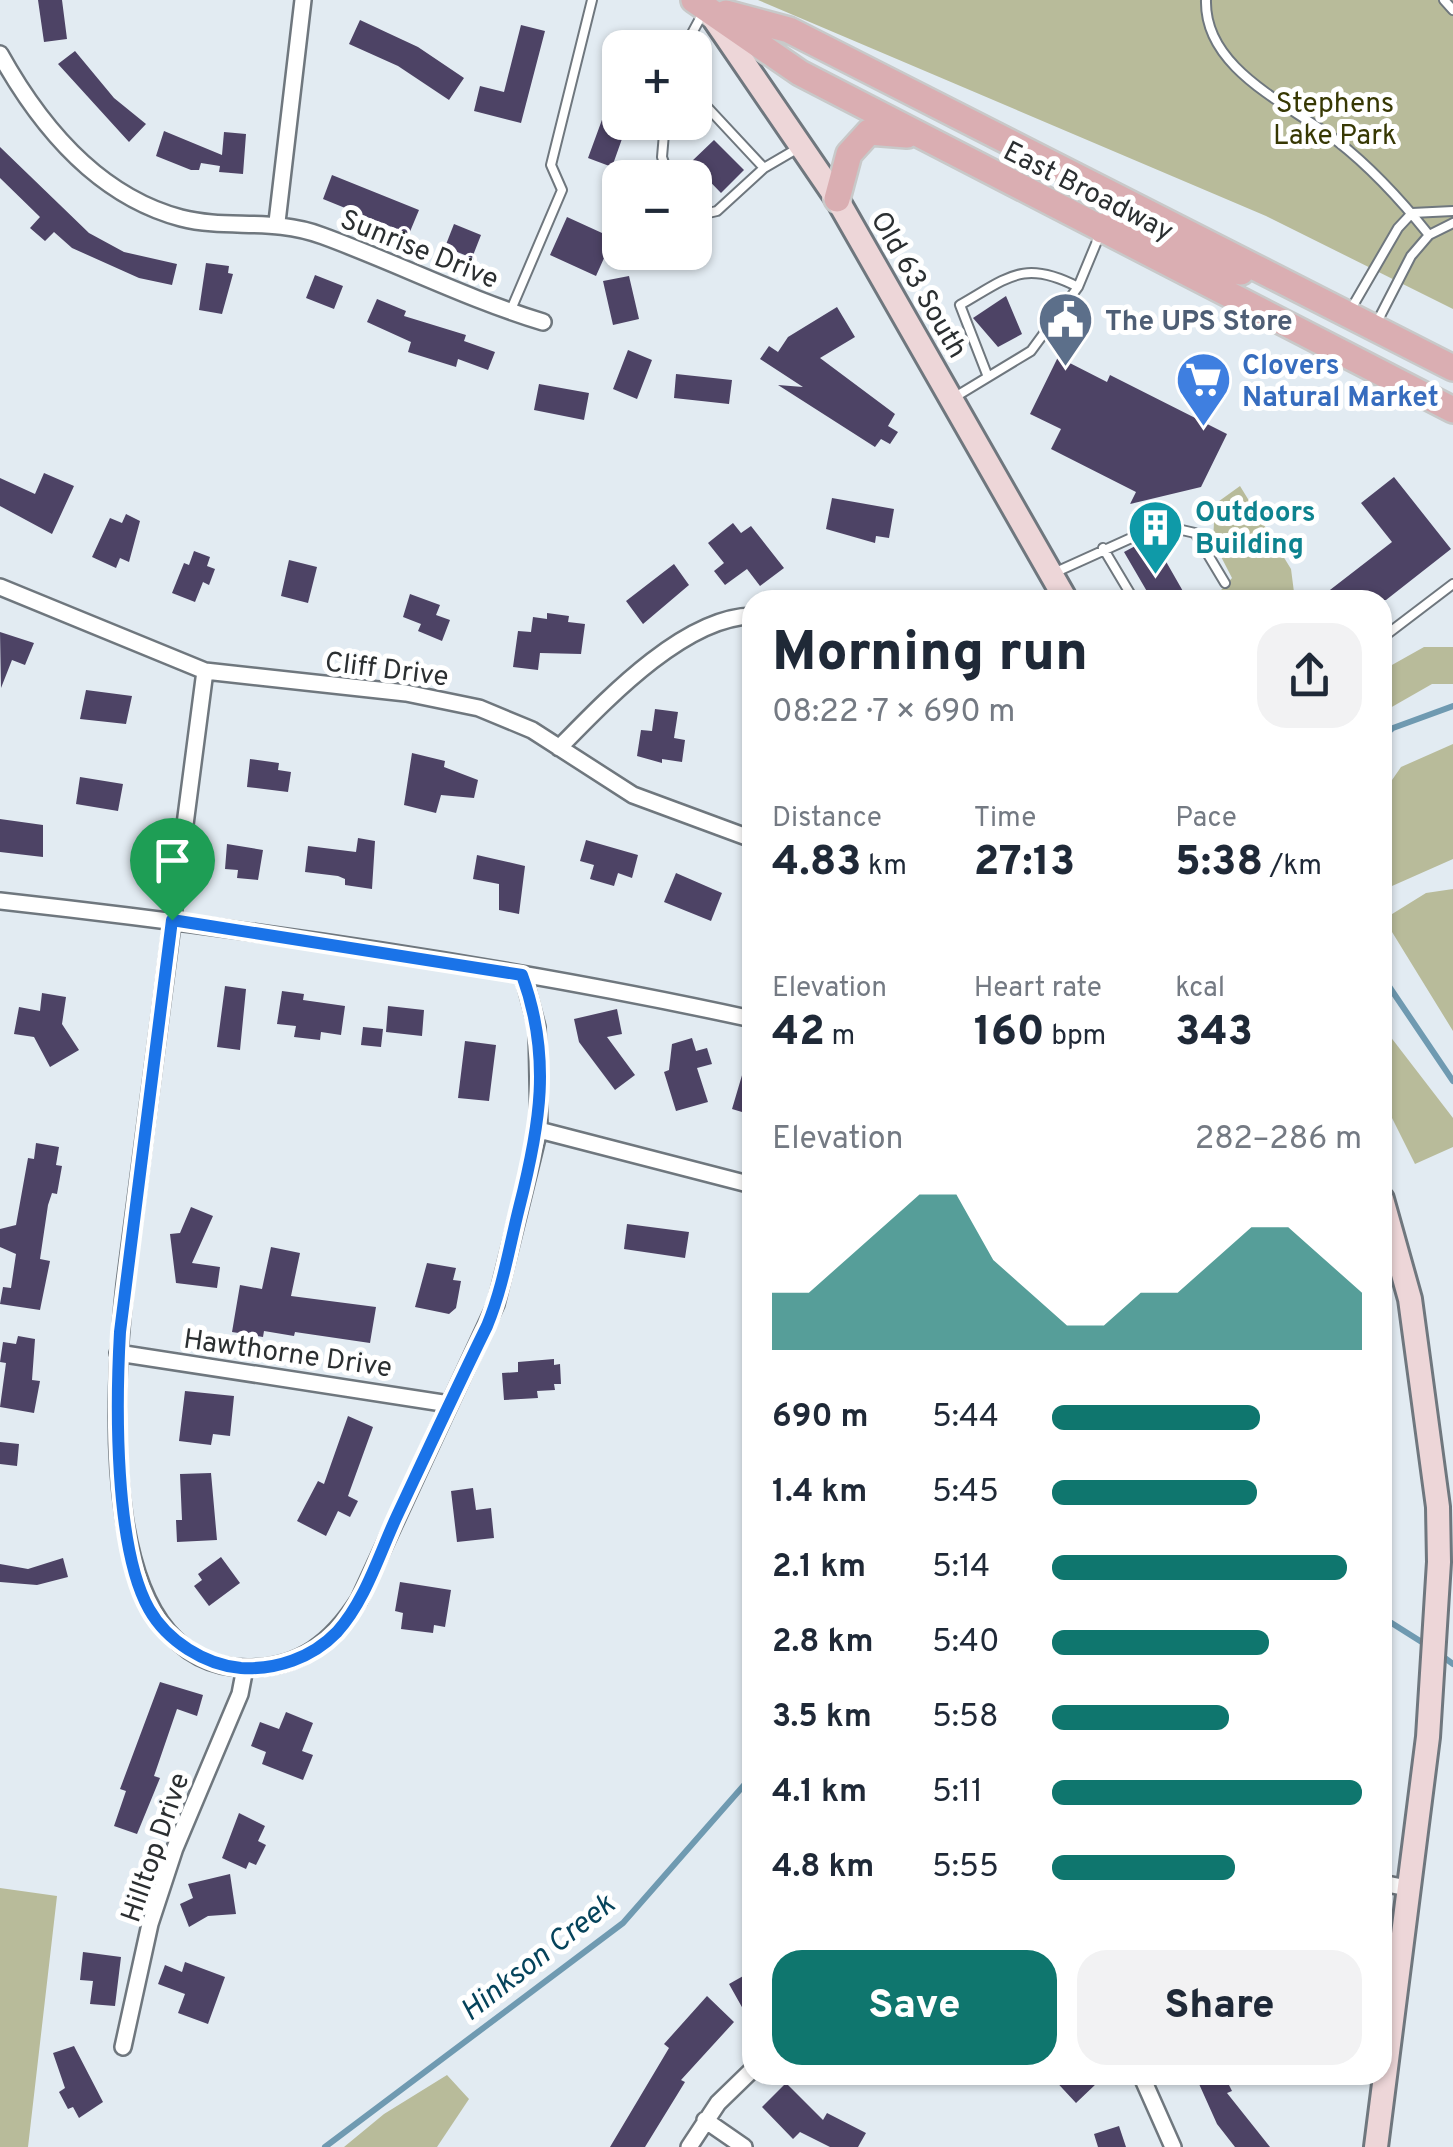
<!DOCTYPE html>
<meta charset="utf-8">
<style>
:root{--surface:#fff;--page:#f2f2f3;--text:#1f2937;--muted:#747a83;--accent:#0f766e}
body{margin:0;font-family:Overpass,sans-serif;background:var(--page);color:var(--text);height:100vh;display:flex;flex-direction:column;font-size:38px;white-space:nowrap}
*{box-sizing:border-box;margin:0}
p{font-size:32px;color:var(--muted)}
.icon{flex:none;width:55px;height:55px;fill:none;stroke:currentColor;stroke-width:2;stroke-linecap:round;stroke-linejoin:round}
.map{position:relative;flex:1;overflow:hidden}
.drawer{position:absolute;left:742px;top:590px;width:650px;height:1495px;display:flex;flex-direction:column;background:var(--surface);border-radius:30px;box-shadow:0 2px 8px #0004}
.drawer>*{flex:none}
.tools{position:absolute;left:602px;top:30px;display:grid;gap:20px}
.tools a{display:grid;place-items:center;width:110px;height:110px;border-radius:20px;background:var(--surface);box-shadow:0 2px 8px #0004;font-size:50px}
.pin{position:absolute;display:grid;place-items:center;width:85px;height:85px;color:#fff;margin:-102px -42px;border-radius:50% 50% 50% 0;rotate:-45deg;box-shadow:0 0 10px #0007}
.pin .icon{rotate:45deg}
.round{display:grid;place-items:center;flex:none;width:105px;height:105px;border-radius:30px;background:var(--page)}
.overview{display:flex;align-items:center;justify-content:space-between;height:170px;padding:0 30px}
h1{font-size:55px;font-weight:800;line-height:75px}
.stats{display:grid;grid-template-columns:repeat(3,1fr);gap:15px;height:170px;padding:10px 30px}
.stats div{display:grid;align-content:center}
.stats b{font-size:42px;font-weight:800}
.stats small{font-size:28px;font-weight:400}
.stats p{font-size:28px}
.chart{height:280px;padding:20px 30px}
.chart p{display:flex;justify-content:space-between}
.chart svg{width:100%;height:180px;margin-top:10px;fill:var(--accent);opacity:.7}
.button{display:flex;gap:20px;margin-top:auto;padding:20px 30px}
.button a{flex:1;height:115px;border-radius:30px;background:var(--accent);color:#fff;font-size:40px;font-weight:800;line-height:115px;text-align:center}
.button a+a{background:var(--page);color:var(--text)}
ul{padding:0 30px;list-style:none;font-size:32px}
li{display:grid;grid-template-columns:160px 120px 1fr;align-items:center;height:75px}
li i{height:25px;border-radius:12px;background:var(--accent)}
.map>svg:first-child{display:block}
.green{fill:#b8bb9a}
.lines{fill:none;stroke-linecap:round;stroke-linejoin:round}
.stream{stroke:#6f9ab1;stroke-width:6}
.building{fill:#4d4365}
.lane-casing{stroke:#6f777e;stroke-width:12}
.street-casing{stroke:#6f777e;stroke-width:20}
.secondary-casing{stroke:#6f777e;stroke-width:28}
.primary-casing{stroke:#c8c9c9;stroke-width:30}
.lane{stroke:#fff;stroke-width:8}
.street{stroke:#fff;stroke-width:15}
.secondary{stroke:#edd6d8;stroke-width:22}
.primary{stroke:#daaeb2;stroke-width:25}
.route-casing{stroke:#fff;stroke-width:20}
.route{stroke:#1a73e8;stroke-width:12}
.labels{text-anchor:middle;stroke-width:10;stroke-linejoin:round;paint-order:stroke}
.park-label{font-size:28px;fill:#373803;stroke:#fff}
.street-label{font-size:28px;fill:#2b2f31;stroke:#fff}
.service-label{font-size:28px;font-weight:bold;fill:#4e5e75;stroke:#fff;text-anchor:start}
.shop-label{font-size:28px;font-weight:bold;fill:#366cbe;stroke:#fff;text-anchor:start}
.culture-label{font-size:28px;font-weight:bold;fill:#0d838f;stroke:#fff;text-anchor:start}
.water-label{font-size:30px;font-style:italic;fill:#05435b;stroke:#fff}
</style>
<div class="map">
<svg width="1453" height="2147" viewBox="0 0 1453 2147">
<rect width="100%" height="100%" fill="#e2ebf2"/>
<path class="green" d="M758,0H1453V309L1266,216Z
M1240,486L1291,569L1295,600H1212L1232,578L1213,541L1215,504Z
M1424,647H1453V684H1432L1383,712V670Z
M1453,744V859L1383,890V793L1401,767Z
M1453,889V1031L1384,919L1426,893Z
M1383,1027L1453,1118V1147L1415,1164L1383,1100Z
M0,1888L57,1896L28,2147H0Z
M447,2075L469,2099L437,2147H344L384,2114Z"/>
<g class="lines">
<path class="stream" d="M1382,737L1393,728L1453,706
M1382,976L1453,1081
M1382,1617L1428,1646
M1438,1653L1453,1664
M325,2147L623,1923L752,1776"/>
</g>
<path class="building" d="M38,0H62L67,39L44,42Z
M360,20L418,47L464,78L449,100L398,66L349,44Z
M521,25L545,31L521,123L474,111L480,86L504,92Z
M75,51L114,98L146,124L129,142L58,64Z
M618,76L620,122H628L612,167L588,158Z
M164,131L222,155L224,132L246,134L243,174L219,172L220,166L201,163L199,170H191L156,156Z
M714,140L744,170L721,193L691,162Z
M0,147L89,233L124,252L177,264L172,285L139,278L72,248L54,232L45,241L30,228L40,217L0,178Z
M332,175L419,210L409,234L323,199Z
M567,217L613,238L596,276L550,255Z
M454,224L481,235L472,258L445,247Z
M206,263L229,266L228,273L233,274L222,314L199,310Z
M315,275L343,286L334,309L306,298Z
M629,276L639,319L613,325L603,281Z
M1006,296L1022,334L998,347L973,318Z
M377,299L406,311L404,316L466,335L464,341L495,352L488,370L458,359L456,367L408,352L411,342L367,322Z
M837,307L855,337L820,358L895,414L888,426L898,432L890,444L881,439L875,447L778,385L803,387L760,359L769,346L778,352L788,337Z
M628,350L652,360L637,399L613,389Z
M1058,357L1107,382L1110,375L1227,434L1201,487L1130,504L1136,492L1051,449L1061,429L1030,414Z
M676,374L732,380L729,404L674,398Z
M539,384L589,393L584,420L534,410Z
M44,473L74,486L52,534L0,506V478L35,494Z
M1394,477L1451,549L1386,600H1317L1392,542L1361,503Z
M832,498L894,509L889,538L876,536L875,543L826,529Z
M126,514L140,521L129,562L120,558L116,568L92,557L110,518L122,523Z
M733,523L741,533L751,526L784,568L760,586L747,569L725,585L714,571L724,563L708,543Z
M1152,537L1188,600H1152L1124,552Z
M194,551L210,557L207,566L215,569L209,585L203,582L195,602L172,593L184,563L189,565Z
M289,560L317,567L308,603L281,596Z
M674,564L689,585L643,624L626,601Z
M410,594L440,605L436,615L450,620L442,641L418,631L421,624L403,617Z
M547,613L569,616L568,622L585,624L581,654L540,653L538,670L513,667L518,631L531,632L533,617L547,619Z
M0,632L34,643L25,665L12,660L1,688Z
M86,690L132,696L126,724L80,719Z
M655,709L678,712L674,738L685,740L682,762L662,759V763L637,756L641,730L652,731Z
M412,753L445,761L444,767L478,780L474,798L441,795L436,813L404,805Z
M250,759L279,763L278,770L291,772L288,792L247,787Z
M80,777L123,784L118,811L76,804Z
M0,819L43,825V857L0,852Z
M358,838L375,841L372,889L345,885V879L338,876L305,872L308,846L356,852Z
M586,840L638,855L632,878L618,873L614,886L590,879L594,865L580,861Z
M227,844L263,850L258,880L237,878L238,870L225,869Z
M477,855L525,866L519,914L499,910V884L473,879Z
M676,873L722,893L711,921L664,902Z
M225,986L246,989L240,1050L217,1047Z
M282,991L304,994L303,1000L345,1006L341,1035L321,1032L320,1040L294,1037L296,1026L277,1024Z
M42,993L66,997L62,1024L79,1050L50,1067L34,1037L14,1034L19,1007L40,1011Z
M388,1006L424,1010L422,1036L386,1032Z
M617,1009L622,1034L607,1037L635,1075L615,1090L579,1042L574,1019Z
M363,1027L383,1029L381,1047L361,1045Z
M692,1038L696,1051L707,1048L712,1064L697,1068L708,1102L676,1111L664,1072L669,1070L672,1044Z
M465,1041L496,1045L489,1101L458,1098Z
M748,1055H752V1115L732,1109Z
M36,1143L59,1147L56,1165L62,1166L57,1194L52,1193L48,1205L40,1259L50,1261L40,1310L0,1304L3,1287L11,1288L16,1254L0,1247V1229L16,1225L28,1158L34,1159Z
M191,1207L213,1216L192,1263L220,1267L217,1288L176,1283L170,1234L180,1233Z
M627,1224L689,1232L685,1258L624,1249Z
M271,1247L300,1253L291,1296L376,1307L370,1343L295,1332L294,1336L264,1331L263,1337L232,1332L240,1285L262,1289Z
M427,1263L456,1268L453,1280L461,1281L456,1308L449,1314L415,1307Z
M18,1336L35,1339L32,1380L40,1381L34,1413L0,1407L6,1363L0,1362L3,1342L16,1344Z
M554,1359V1365L560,1364L561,1384H554L555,1390L537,1391L538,1398L504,1400L502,1373L518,1372V1362Z
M185,1391L234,1396L230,1436L213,1434L211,1445L179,1441Z
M348,1416L373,1427L348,1496L358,1501L350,1517L338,1511L326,1536L297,1521L318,1481L324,1484Z
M0,1442L19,1444L17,1466L0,1464Z
M211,1473L217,1540L177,1542L176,1520H182L180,1474Z
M473,1488L476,1510L491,1508L494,1538L457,1542L451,1491Z
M221,1557L240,1583L209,1606L194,1586L202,1580L198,1574Z
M63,1558L68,1577L37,1585L0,1582V1564L28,1569Z
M400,1582L451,1590L445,1627L434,1625L433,1633L401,1629L403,1613L395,1611Z
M160,1682L203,1695L197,1716L177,1709L154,1776L160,1778L137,1834L114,1826L126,1791L120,1789Z
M286,1712L313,1723L302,1751L313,1755L303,1780L262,1764L266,1752L251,1746L260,1722L279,1729Z
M239,1813L265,1826L258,1841L266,1845L256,1865L249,1862L246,1869L222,1858Z
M230,1874L236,1914L208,1916L189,1927L180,1904L193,1898L188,1884Z
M83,1952L121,1957L115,2006L90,2004L93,1981L80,1980Z
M185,1962L225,1977L208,2024L178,2013L185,1994L158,1984L165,1965L182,1972Z
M752,1971V2025L729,1984Z
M707,1996L734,2022L681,2080L685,2082L645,2147H610L669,2048L664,2044Z
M74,2046L103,2102L79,2118L73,2107L68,2109L59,2092L65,2088L53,2053Z
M1050,2075H1090L1097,2083L1076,2103Z
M1195,2075H1224L1232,2091L1227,2093L1270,2147H1235L1217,2124Z
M786,2083L823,2120L827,2113L866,2133L858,2147H830L800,2132L793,2139L762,2107Z
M1119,2126L1126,2147H1098L1094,2134Z"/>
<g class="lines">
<defs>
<path id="lane" d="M1206,0C1204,70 1290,104 1337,141C1373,169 1401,200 1429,235L1411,256L1375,326
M1444,0L1453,10
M684,48L704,11
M695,94L764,168
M665,122L662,157L669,178
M695,207L704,214L717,211L764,168L800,147
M1429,235L1453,223
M1351,309L1398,228L1412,213L1453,211
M510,312L562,190L551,165L592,0
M988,377L960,305C1009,277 1024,259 1078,287
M955,397L1031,351L1078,287L1100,234
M1103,548L1134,600
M1056,572L1160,525L1195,533L1225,583
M1382,638L1453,584"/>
<path id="street" d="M0,54C40,126 98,196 181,218C228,230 272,217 323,236C397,263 467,299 543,322
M277,222L303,0
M0,587L205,671L406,693L479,708L532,730L633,795L752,839
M205,671L125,1285C114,1388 92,1669 248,1668C300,1668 332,1642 359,1600L496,1304L539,1130
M559,748C606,700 684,617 752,616
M0,901C252,929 505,965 752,1019
M523,975L537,1027L539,1130L752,1185
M118,1353L449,1404
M1382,1883L1407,1888
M123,2047L150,1924L175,1848L240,1694L245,1668
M1141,2075L1173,2147
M705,2120L744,2147
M689,2147L718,2103L752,2070"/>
<path id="secondary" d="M712,16L837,199L1066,600
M1376,2147L1428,1737L1439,1562L1438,1507L1410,1299L1382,1199"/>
<path id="primary" d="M694,0L800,73L1453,410
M726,13L789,30L1453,368
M837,199L849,154L869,132L907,135
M1102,230L1114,219L1209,265L1241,272"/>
</defs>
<use href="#lane" class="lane-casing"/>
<use href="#street" class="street-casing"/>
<use href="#secondary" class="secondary-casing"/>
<use href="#primary" class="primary-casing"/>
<use href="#lane" class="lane"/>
<use href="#street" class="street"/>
<use href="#secondary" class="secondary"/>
<use href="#primary" class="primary"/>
</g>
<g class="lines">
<defs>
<path id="route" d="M172,920L522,975C552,1057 540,1126 519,1208C509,1248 503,1287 487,1326C456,1389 426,1454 396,1518C379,1555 365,1601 337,1632C312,1658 276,1670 241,1668C205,1665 167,1641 149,1609C114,1547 116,1403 120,1332Z"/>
</defs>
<use href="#route" class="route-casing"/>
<use href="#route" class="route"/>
</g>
<defs>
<symbol id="civic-pin" viewBox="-11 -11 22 30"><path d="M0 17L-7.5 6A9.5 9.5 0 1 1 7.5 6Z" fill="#5c6f8a" stroke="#fff"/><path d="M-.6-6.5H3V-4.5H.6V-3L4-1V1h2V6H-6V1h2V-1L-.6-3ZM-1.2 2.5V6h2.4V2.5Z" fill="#fff"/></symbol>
<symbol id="supermarket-pin" viewBox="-11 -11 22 30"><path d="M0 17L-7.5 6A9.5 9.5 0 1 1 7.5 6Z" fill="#3f7fe0" stroke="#fff"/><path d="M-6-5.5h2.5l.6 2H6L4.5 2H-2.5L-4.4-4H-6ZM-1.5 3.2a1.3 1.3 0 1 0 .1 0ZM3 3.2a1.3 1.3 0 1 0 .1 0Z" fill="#fff"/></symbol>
<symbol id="building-pin" viewBox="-11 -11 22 30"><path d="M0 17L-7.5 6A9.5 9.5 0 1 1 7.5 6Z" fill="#0f9aa8" stroke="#fff"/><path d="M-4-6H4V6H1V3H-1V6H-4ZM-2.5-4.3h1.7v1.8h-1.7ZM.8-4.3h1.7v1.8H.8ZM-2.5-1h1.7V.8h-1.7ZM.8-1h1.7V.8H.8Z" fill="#fff"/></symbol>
</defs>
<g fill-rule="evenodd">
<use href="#civic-pin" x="1034" y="288" width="63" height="86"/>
<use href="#supermarket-pin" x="1172" y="348" width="63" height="86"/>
<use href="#building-pin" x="1124" y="496" width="63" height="86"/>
</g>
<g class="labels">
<g class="park-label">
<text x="1335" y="112">Stephens<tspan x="1335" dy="32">Lake Park</tspan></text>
</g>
<g class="street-label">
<text transform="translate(1089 190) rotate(27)" y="10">East Broadway</text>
<text transform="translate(420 248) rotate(22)" y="10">Sunrise Drive</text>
<text transform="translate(920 284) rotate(60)" y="10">Old 63 South</text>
<text transform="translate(387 668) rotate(7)" y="10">Cliff Drive</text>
<text transform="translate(288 1352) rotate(8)" y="10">Hawthorne Drive</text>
<text transform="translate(154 1847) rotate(-71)" y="10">Hilltop Drive</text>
</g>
<g class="service-label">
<text x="1105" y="330">The UPS Store</text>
</g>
<g class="shop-label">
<text x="1242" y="374">Clovers<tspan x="1242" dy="32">Natural Market</tspan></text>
</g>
<g class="culture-label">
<text x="1195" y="521">Outdoors<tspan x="1195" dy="32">Building</tspan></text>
</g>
<g class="water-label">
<text transform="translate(537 1957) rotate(-38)" y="10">Hinkson Creek</text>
</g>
</g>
</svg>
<div class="tools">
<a>+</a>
<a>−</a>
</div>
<div class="pin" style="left:172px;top:920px;background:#1e9e55"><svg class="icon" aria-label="arrive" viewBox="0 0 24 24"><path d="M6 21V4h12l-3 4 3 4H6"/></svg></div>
<section class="drawer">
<div class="overview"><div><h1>Morning run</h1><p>08:22 · 7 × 690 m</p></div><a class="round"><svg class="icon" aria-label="share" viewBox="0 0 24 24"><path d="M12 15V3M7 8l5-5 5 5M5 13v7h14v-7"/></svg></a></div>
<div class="stats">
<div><p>Distance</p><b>4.83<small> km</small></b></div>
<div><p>Time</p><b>27:13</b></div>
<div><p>Pace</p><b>5:38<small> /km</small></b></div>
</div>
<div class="stats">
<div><p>Elevation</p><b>42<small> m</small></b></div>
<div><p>Heart rate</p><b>160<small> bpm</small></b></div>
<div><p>kcal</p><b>343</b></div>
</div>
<div class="chart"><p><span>Elevation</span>282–286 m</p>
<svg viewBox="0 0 160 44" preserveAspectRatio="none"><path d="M0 44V30L10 30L20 22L30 14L40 6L50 6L60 22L70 30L80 38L90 38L100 30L110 30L120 22L130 14L140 14L150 22L160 30V44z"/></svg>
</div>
<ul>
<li><b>690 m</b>5:44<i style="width:67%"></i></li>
<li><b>1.4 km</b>5:45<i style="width:66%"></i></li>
<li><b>2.1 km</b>5:14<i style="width:95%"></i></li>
<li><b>2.8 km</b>5:40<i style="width:70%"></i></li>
<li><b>3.5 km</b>5:58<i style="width:57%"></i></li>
<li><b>4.1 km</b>5:11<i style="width:100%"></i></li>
<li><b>4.8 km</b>5:55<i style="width:59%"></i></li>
</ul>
<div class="button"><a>Save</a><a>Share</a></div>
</section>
</div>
